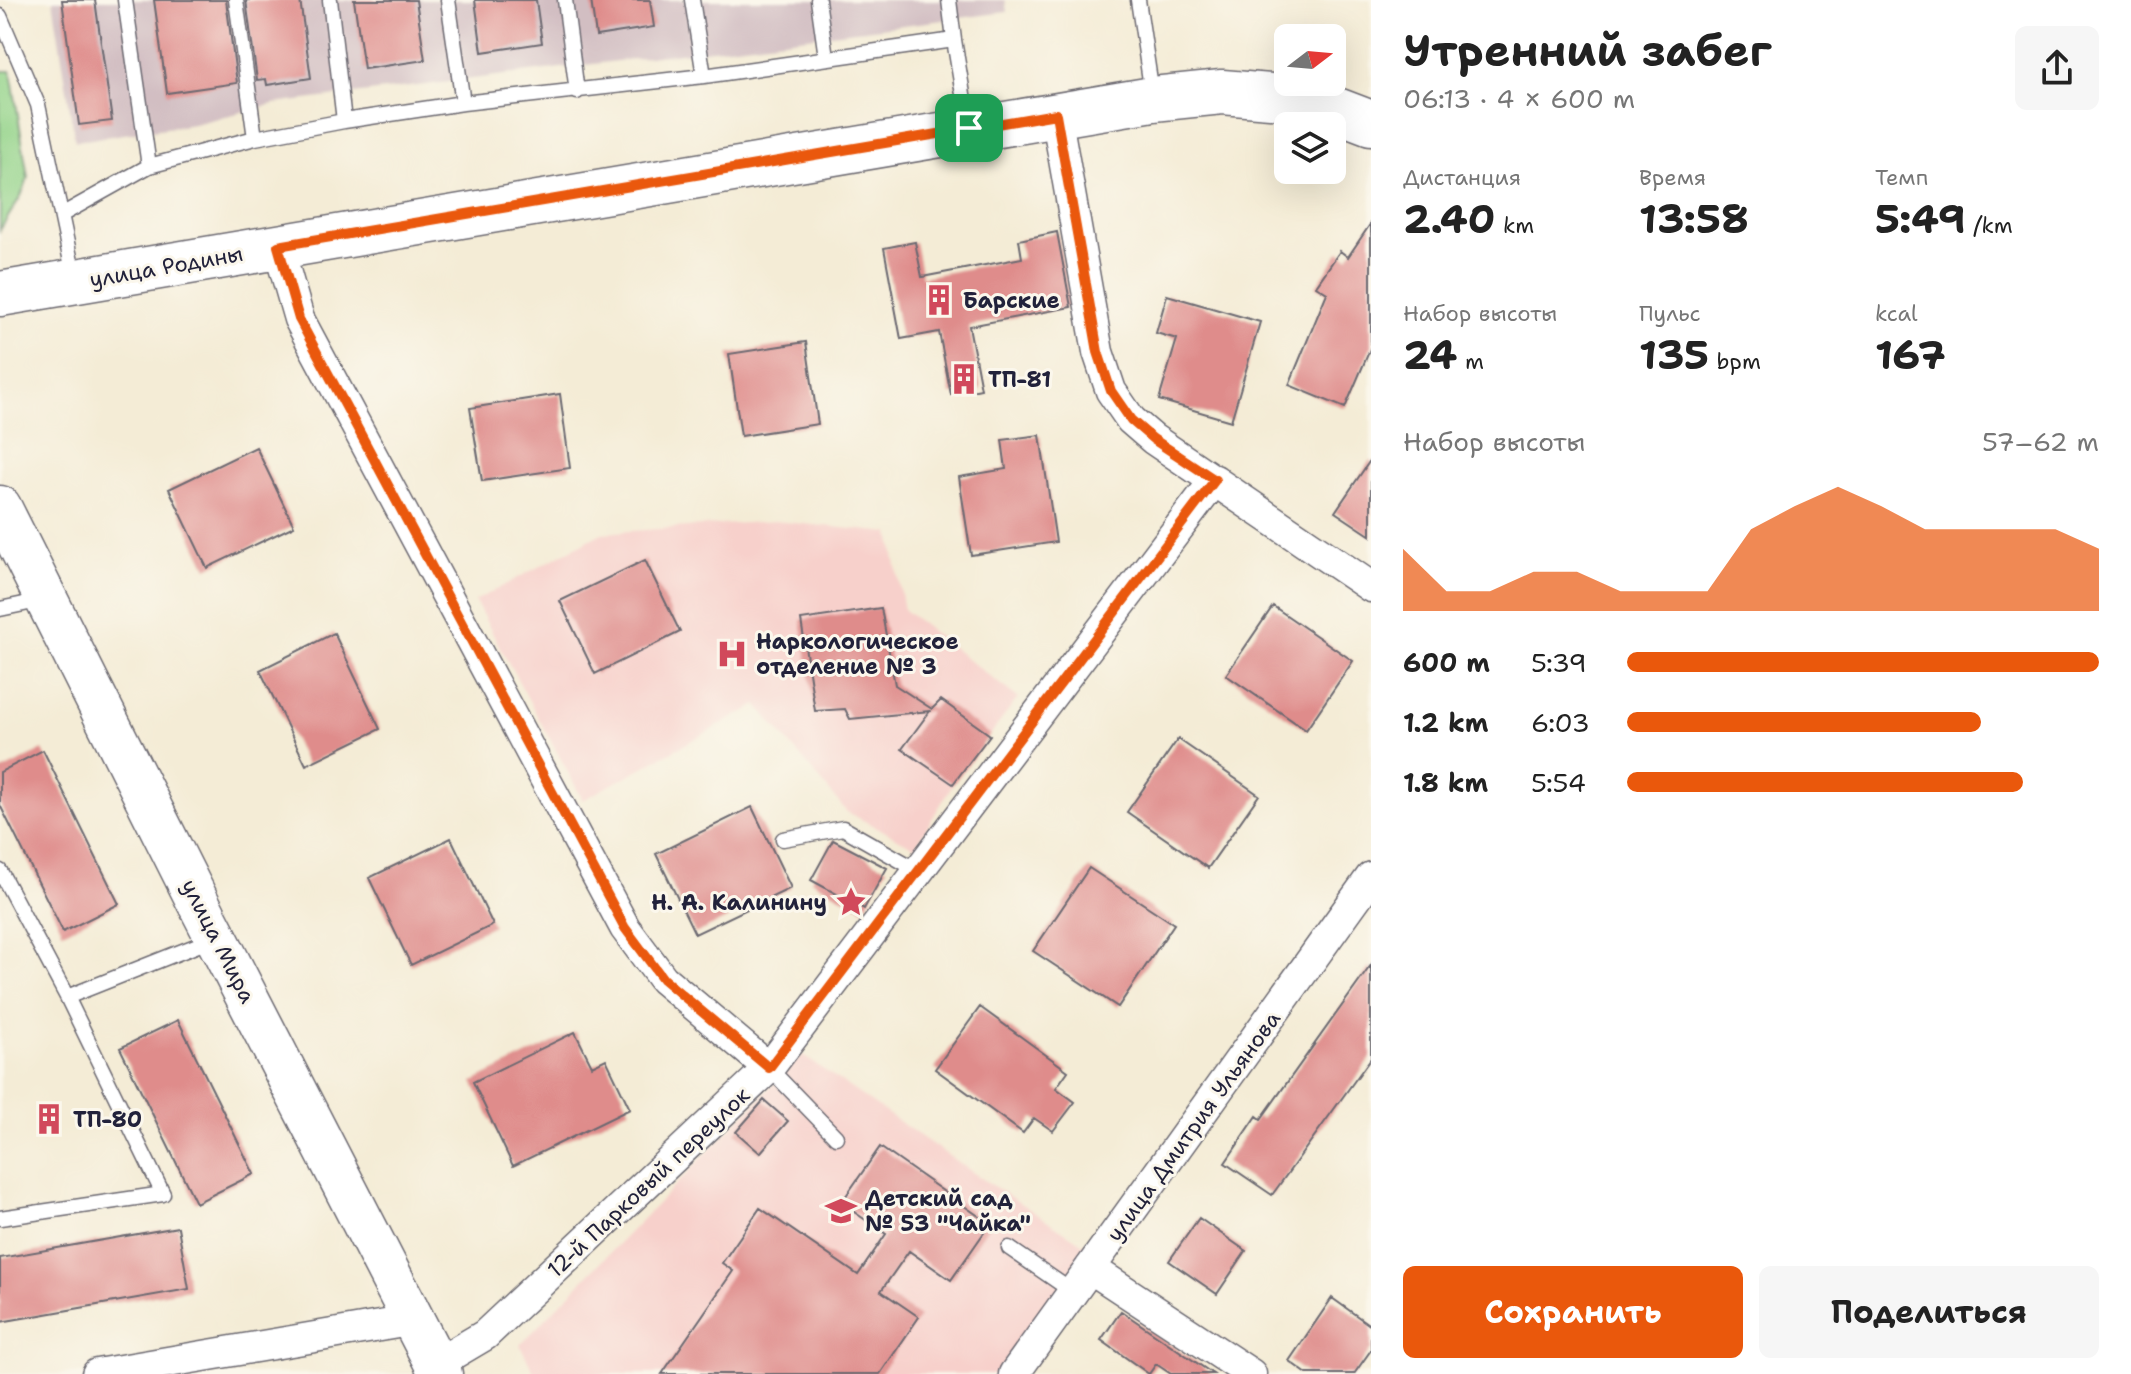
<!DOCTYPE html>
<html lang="ru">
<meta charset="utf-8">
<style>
:root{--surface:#fff;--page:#f6f6f6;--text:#222;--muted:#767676;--accent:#ea580c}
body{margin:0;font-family:"Shantell Sans",sans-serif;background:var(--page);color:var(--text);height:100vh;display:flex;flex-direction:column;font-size:30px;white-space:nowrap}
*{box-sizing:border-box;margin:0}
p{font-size:26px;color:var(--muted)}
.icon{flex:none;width:44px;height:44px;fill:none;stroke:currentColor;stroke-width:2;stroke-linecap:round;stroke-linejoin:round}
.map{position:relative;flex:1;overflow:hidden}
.panel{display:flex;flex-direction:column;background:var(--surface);width:760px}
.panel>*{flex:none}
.needle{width:52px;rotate:74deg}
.buttons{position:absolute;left:1274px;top:24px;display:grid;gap:16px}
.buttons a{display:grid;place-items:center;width:72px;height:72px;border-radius:12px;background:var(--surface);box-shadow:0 8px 32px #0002;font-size:40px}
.pin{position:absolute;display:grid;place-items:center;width:68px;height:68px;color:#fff;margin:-34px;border-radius:16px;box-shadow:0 4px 12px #0006}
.round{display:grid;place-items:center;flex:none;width:84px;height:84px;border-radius:12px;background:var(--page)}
.summary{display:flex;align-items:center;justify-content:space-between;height:136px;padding:0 32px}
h1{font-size:44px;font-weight:700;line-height:60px}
.metrics{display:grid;grid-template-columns:repeat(3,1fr);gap:12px;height:136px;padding:8px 32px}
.metrics div{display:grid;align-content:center}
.metrics b{font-size:40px;font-weight:700}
.metrics small{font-size:22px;font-weight:400}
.metrics p{font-size:22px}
.chart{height:224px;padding:16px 32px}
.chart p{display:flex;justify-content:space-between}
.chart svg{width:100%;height:144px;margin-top:8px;fill:var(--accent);opacity:.7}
.button{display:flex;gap:16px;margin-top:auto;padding:16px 32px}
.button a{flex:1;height:92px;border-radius:12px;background:var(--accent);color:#fff;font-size:32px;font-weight:700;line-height:92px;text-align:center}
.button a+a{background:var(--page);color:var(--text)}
ul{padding:0 32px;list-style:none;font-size:26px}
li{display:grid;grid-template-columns:128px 96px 1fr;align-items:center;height:60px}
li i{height:20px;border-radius:10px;background:var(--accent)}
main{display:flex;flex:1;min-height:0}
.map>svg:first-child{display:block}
.built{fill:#f7d0cb}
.industrial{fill:#d2bec2}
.green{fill:#93d389;stroke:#5a7a62;stroke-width:2}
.building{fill:#df8c8b}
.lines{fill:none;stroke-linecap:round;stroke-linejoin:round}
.lane-casing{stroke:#6c6971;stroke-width:17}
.street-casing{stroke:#6c6971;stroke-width:33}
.secondary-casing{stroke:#6c6971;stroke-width:45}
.primary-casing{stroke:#6c6971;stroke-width:47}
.lane{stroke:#fff;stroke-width:14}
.street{stroke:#fff;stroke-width:30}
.secondary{stroke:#fff;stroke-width:42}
.primary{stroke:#fff;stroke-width:44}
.route-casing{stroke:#fff;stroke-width:16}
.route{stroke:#ea580c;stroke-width:10}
.labels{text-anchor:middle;stroke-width:6;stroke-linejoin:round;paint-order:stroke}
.street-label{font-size:22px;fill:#22223b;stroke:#fbf7ec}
.poi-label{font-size:22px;font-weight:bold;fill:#22223b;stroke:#fbf7ec;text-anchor:start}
</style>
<main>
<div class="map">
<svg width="1371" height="1374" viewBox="0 0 1371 1374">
<rect width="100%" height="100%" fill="#fbf7ec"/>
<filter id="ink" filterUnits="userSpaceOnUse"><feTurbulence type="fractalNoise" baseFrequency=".0125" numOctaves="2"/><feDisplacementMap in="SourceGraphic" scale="16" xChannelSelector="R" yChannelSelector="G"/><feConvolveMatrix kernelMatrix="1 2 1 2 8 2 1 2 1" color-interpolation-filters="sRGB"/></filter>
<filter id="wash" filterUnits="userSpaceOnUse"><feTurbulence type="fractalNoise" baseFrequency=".006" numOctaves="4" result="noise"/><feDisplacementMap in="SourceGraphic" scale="32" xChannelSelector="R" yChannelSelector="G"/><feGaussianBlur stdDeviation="1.8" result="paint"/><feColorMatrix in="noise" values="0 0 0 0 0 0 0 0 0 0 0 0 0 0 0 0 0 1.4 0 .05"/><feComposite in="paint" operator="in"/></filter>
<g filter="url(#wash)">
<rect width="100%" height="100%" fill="#f4ecd6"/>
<path class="built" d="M775,521L890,533L904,610L1018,698L953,784L915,847L847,812L757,705L583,800L475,601L602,533Z
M802,1055L978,1176L1088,1247L995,1374H535L520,1345Z"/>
<path class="industrial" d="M53,0H1005L1007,12L274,104L194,124L75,141Z"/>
<path class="green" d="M0,71H11L28,178L21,196L0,230Z"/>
<g id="blocks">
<path class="building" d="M62,0H95L112,121L79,125Z
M154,0H226L237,83L167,93Z
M246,0H300L311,78L267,85L266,79L257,80Z
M354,0H416L425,60L364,69Z
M475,0H536L542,43L482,52Z
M591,0H650L654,27L596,36Z
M1371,223V347L1345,408L1289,385L1327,293L1316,286L1340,251L1348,257Z
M1057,232L1071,307L969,326L981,389L951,395L939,332L901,339L884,248L915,242L922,277L1022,258L1019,240Z
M1167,295L1260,322L1231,421L1159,400L1177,339L1156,333Z
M806,342L818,424L741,436L729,354Z
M560,394L570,468L482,481L470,408Z
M1040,435L1056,542L971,555L959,477L1006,469L1002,440Z
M256,447L294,526L207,568L169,489Z
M1371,459V536L1335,512Z
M645,560L680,632L595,674L560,601Z
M1273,606L1353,661L1306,730L1226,675Z
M881,608L895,685L932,709L941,700L990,735L953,784L902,749L930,711L850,719L845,709L815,711L801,620Z
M334,633L380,729L306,765L260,670Z
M1178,739L1259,795L1208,868L1127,812Z
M43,750L119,904L63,932L0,805V772Z
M752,807L791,888L695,934L656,854Z
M451,838L493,925L411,965L369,878Z
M833,840L887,868L864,909L811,880Z
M1089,868L1174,924L1118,1007L1033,951Z
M1371,965V1058L1272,1195L1225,1163L1257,1116L1261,1119Z
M980,1007L1068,1071L1056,1088L1075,1102L1053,1131L1034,1118L1023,1133L935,1069Z
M178,1020L254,1174L196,1203L120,1048Z
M575,1032L592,1066L606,1059L630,1109L513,1166L473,1082Z
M764,1100L788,1121L760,1153L736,1132Z
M880,1147L990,1224L951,1280L909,1251L881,1291L919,1317L880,1374H662L733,1271L722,1263L760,1208L858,1275L886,1234L841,1203Z
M1199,1218L1246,1251L1217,1294L1169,1261Z
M178,1227L189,1289L0,1322V1258Z
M1332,1298L1371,1326V1350L1354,1374H1307L1289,1361Z
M1121,1311L1213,1374H1171L1156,1364L1149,1374L1101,1340Z"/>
</g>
</g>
<g filter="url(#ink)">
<use href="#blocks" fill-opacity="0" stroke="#6c6971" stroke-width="2"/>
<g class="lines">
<defs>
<path id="lane" d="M125,0L149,166
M236,0L255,138
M330,0L344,121
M448,0L463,103
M565,0L577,92
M692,0L704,76
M818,0L826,57
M949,0L954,40
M1138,0L1152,94
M0,16L38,105L74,276
M63,214L149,166L255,138L344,121L463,103L704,76L954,40L968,124
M0,609L43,600
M783,839L843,828L917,870
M0,871L67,997
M769,1068L836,1137
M0,1218L163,1194L67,997L213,939
M1009,1248L1073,1292"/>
<path id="street" d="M1056,114L1098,352L1111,391L1131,420L1153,439L1371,587
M278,246L299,319L625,928L663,979L769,1068
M1090,1268L1251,1374
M436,1364L485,1335L769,1068L1215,480
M97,1374L415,1320
M1014,1374L1371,877"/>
<path id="secondary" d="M0,507L198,902L441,1374"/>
<path id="primary" d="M0,294L1153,99L1222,92L1308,99L1371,123"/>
</defs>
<use href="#lane" class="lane-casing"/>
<use href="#street" class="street-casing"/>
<use href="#secondary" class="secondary-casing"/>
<use href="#primary" class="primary-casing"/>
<use href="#lane" class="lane"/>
<use href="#street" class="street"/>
<use href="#secondary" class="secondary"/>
<use href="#primary" class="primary"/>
</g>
</g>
<g class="lines" filter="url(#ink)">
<defs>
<path id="route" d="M1056,114L1098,352L1111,391L1131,420L1153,439L1215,480L769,1068L663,979L625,928L299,319L278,246Z"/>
</defs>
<use href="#route" class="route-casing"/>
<use href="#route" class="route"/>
</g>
<defs>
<symbol id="building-bare" viewBox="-9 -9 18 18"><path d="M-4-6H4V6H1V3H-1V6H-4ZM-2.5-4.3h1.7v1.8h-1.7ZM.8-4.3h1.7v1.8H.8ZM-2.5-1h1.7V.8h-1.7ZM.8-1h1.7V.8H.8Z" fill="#d1495b" stroke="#fbf7ec" stroke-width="2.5" paint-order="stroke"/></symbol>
<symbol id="hospital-bare" viewBox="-9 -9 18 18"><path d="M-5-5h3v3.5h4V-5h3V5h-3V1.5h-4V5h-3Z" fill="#d1495b" stroke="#fbf7ec" stroke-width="2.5" paint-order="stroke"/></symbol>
<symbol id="sight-bare" viewBox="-9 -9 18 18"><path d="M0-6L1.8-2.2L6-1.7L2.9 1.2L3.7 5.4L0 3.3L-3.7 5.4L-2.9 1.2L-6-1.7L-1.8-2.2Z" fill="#d1495b" stroke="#fbf7ec" stroke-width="2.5" paint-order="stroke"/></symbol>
<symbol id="school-bare" viewBox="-9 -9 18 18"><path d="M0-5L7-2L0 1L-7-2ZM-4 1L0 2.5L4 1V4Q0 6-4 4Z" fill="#d1495b" stroke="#fbf7ec" stroke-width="2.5" paint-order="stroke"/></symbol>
</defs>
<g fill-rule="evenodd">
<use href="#building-bare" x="917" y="278" width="44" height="44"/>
<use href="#building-bare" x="942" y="357" width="44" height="44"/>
<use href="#hospital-bare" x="710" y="632" width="44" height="44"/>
<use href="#sight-bare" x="829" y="880" width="44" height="44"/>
<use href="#building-bare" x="27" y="1097" width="44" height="44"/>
<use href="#school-bare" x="819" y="1189" width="44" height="44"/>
</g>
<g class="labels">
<g class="street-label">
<text transform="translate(166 266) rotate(-10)" y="8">улица Родины</text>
<text transform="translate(219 941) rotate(63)" y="8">улица Мира</text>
<text transform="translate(1193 1126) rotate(-54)" y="8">улица Дмитрия Ульянова</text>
<text transform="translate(648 1182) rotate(-43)" y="8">12-й Парковый переулок</text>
</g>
<g class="poi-label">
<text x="963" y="308">Барские</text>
<text x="988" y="387">ТП-81</text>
<text x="756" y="649">Наркологическое<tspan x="756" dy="25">отделение № 3</tspan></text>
<text x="827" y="910" text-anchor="end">Н. А. Калинину</text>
<text x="73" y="1127">ТП-80</text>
<text x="865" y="1206">Детский сад<tspan x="865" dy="25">№ 53 "Чайка"</tspan></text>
</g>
</g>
</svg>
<div class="buttons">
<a><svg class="needle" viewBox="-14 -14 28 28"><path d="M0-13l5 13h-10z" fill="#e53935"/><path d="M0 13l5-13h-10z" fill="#767676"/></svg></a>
<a><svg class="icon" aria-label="layers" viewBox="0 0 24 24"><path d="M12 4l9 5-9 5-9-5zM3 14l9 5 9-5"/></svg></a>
</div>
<div class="pin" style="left:969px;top:128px;background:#1e9e55"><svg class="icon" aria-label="arrive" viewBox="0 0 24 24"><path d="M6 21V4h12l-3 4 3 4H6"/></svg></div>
</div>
<section class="panel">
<div class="summary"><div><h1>Утренний забег</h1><p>06:13 · 4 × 600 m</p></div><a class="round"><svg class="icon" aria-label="share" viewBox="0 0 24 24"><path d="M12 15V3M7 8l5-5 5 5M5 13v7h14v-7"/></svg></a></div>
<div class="metrics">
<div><p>Дистанция</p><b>2.40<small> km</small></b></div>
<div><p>Время</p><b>13:58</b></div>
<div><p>Темп</p><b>5:49<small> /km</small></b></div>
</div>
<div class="metrics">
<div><p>Набор высоты</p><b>24<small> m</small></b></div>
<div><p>Пульс</p><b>135<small> bpm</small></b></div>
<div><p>kcal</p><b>167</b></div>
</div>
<div class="chart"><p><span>Набор высоты</span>57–62 m</p>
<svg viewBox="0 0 160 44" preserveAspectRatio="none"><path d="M0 44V25L10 38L20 38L30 32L40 32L50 38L60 38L70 38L80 19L90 12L100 6L110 12L120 19L130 19L140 19L150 19L160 25V44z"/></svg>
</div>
<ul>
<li><b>600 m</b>5:39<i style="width:100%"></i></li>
<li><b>1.2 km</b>6:03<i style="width:75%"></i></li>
<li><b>1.8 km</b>5:54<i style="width:84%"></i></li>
</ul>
<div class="button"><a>Сохранить</a><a>Поделиться</a></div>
</section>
</main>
